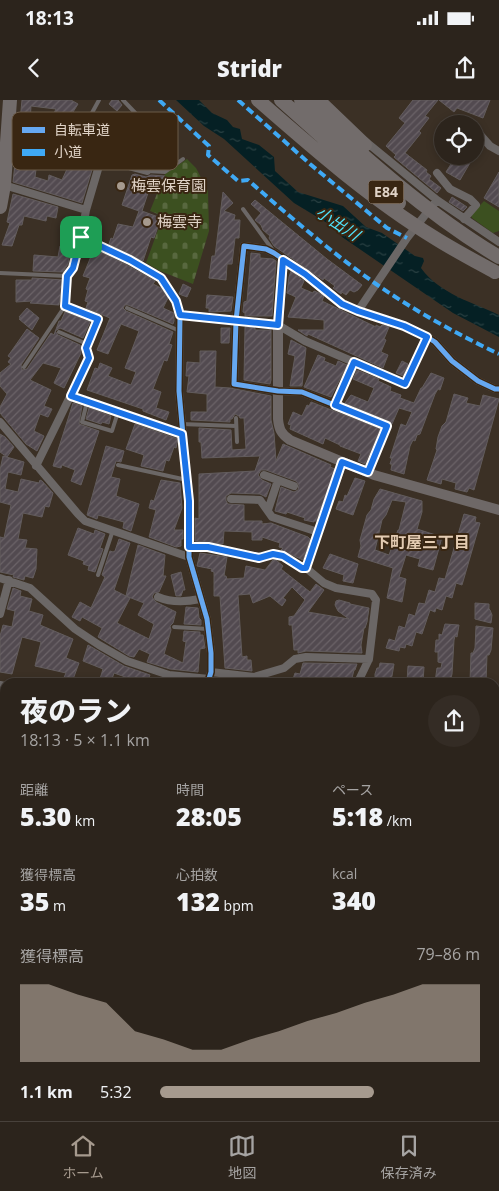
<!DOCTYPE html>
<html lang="ja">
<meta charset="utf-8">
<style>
:root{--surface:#2c241c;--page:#342c25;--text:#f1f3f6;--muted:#a6a4a3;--line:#48413b;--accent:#a69a8e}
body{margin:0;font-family:"Open Sans","Noto Sans JP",sans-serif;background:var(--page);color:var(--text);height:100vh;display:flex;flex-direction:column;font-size:19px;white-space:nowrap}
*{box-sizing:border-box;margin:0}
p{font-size:16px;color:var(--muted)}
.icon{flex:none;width:28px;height:28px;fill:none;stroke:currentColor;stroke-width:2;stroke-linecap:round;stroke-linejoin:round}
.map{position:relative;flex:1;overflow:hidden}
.details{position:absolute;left:0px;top:578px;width:500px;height:444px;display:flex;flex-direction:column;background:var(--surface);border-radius:15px 15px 0 0;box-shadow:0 2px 8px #0003,0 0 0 1px var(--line)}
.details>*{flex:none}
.fabs{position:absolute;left:434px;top:15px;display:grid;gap:10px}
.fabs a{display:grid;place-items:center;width:50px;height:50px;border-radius:50%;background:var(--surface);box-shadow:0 2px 8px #0003,0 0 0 1px var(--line);font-size:25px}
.pin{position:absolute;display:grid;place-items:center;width:42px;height:42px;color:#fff;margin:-21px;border-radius:10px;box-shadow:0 2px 8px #0006}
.round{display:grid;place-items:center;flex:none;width:52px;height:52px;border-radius:26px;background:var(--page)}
.head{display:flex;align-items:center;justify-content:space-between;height:85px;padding:0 20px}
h1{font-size:28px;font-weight:800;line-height:38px}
.metrics{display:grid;grid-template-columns:repeat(3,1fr);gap:8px;height:85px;padding:5px 20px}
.metrics div{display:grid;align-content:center}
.metrics b{font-size:25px;font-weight:800}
.metrics small{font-size:14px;font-weight:400}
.metrics p{font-size:14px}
.chart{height:140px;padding:10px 20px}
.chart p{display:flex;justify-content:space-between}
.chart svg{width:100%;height:90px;margin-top:5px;fill:var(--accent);opacity:.7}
ul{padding:0 20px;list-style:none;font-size:16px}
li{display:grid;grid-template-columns:80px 60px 1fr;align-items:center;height:38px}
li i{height:12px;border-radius:6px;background:var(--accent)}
.status{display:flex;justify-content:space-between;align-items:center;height:35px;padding:0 25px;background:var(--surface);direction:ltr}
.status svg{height:14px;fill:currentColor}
header{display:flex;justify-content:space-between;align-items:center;height:65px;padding:0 20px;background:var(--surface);font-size:22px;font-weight:800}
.tabs{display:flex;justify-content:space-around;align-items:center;height:70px;border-top:1px solid var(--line);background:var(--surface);font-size:14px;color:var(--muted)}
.tabs a{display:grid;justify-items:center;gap:2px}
.tabs .current{color:var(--accent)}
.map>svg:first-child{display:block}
.cemetery{fill:url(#cemetery-stones)}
.green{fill:#3c5020}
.water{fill:url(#water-ripples)}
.building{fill:url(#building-hatch);stroke:#625c5d;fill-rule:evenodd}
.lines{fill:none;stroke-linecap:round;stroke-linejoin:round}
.lane{stroke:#6b6766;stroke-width:4}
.street{stroke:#6b6766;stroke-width:8}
.secondary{stroke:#6e6867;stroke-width:10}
.highway{stroke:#726c6b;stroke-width:14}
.quiet{stroke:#3fa9f5;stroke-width:4;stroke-dasharray:8 4;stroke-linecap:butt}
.cycleway-casing{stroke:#392612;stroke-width:8}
.cycleway{stroke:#66a8f1;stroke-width:5}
.route-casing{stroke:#fff;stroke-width:10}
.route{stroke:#1a73e8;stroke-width:6}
.poi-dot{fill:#a69a8e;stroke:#392612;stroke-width:2}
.labels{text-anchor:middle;stroke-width:4;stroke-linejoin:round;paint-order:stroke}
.shield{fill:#392612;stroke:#ae9f91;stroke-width:1}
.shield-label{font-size:14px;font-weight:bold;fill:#e0d3c7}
.poi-label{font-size:15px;fill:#e0d3c7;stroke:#392612;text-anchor:start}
.water-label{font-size:16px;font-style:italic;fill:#50e3fc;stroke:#392612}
.neighbourhood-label{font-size:16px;font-weight:bold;fill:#e3cbb2;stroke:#392612}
.key{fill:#392612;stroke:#6b5a48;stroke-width:1}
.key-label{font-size:14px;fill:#e0d3c7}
</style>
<div class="status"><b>18:13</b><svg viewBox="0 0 49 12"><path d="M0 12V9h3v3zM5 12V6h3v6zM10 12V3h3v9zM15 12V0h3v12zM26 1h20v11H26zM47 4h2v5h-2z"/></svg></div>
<header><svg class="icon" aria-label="back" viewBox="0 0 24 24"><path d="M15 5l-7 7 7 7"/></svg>Stridr<svg class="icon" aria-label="share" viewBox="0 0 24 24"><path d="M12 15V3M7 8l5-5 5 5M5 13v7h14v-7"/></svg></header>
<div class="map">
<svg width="499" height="1021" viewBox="0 0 499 1021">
<defs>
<pattern id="cemetery-stones" width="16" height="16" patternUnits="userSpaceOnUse" patternTransform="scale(1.25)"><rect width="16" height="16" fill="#3c5020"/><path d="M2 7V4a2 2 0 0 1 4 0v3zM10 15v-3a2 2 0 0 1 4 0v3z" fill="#58683f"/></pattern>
<pattern id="water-ripples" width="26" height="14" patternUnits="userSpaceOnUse" patternTransform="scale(1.25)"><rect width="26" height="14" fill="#052024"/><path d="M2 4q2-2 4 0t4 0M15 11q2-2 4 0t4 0" fill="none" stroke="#294042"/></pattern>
<pattern id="building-hatch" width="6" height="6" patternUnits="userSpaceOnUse" patternTransform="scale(1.25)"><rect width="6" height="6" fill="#524a50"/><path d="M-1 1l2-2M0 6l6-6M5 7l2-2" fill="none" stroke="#6b6368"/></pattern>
</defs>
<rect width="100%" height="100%" fill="#3b3025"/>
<path class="cemetery" d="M187,59L196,68L208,91L209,131L193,184L160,171L146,163L163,116L150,111L165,74Z"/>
<path class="green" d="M484,101L499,111V131L493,133L472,118L471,115Z"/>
<path class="water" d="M176,0H199L212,13L227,20L233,27L240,29L242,39L259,45L274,57L275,71L298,92L343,106L366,127L382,133L415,156L423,158L424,161L421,168C440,194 472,202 499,215V237L453,213L342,137L337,129L294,103L224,39L204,26Z"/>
<path class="building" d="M22,0H71L78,4L68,20L72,23L68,38L58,33L62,18L54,13L56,9L31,6L30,22L20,21Z
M112,0H118L122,5L117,11L109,4Z
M413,0H438L425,16L429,18L419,31L421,33L405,53L427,70L426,72L431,76L429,79L441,88L437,93L394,57L396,55L386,46L405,23L399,18Z
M439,0H490L483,18L457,8L454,12Z
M16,38L37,40L34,53L45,56L43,64L37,62L35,77L48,81L49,75L62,80L74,54L88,61L87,63L92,64L94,63L82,103L13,82L17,46H16Z
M456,56H474L460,80L446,72Z
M499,72V107L484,98Z
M135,74L146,77L151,75L165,76L164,79L161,78L160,81L153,78L142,111L161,118L154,138L151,137L143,161L109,144L111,138L113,139L118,124L133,127L139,111L122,105L132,75Z
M223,92L233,103L224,111L235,115L234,120H240L239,138H235L232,164H227L226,180L209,178L212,156H215Z
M13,94L58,107L56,118L47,116L46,121L24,116L22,125H19L12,146L2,145L10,123L7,122Z
M452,97L467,107L463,111L449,102Z
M255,100L327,159L362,185L358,190L354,192L350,190L346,195L342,192L341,194L333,188L335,186L324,178L323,180L274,146L269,138L270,136L263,130L261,125L255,120L261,113L251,104Z
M60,146L71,149L68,164L63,172L33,171L34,155L58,157Z
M94,149L127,165L155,181L153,184L161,188L168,198L163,208L174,213V221L173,224L128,205H125L123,208L126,211L173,232L169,244L172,245L167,261L164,260L153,289L161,292L156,308L169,312L166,320L143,311V309L87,290L95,268L98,269L100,263L112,268L108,276L131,285L136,272L125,268L139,231L121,224L108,254L97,250L110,218L86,208L88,202L85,201L88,190L86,189L90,178L83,176Z
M251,153L260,154V158L273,159L276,161L272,216H245V213L243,212L244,202L247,201Z
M291,171L304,181L301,188L313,193L314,191L319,193L324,196L322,201L376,227V225L380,227L382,225L389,227L384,239L386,240L381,252L388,255L383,268L308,234L307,236L298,230H324V220L288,217L296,197L287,193L289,177Z
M32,178L63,180L59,205L30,203L32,201L16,202V180H32Z
M183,184L191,188L187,197L179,194Z
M207,195L233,197L231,211L209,212V208H206Z
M27,208L39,218L32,230L19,219L21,218L19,217Z
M65,212L90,222L83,238L60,228L55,231L58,235L80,245L81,253L64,288L54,283L61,268L43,263L30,280L51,290L44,306L52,309L48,317L40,314L34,331L44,336L37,351L26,344L0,313V307L7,294L0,286V273L11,264L8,262L11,258L8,256L27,229L39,238L21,265L22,270L27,269L51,233L54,235L59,221H61Z
M245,227L255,228V230H271V280L270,284L244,280Z
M221,228H230L229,243H221Z
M291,240L306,248L302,286H290L295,256L288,254Z
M200,251H216L215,287L230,288L271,296V320L274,333L276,361L283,344L331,365L330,367L335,369L316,421H314V422L304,420L305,418L287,412L286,414L275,411L281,387L294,392L298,390L299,385L296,381L266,370H261L258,375L262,380L271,384L266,397L260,394L231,393L226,396V401L228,404L244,405V421H262V424L271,423L308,437L310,439L303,460L281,450L283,448L279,447L280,443L262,437V440H252V432L224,431L223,444L195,441V418L199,419V374L255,371L260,356L202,358L201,342H199V328L231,330L232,350L246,349L244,318H240L239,316L235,314L232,319H230V322L191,320V312H207V294L187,292L189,276H186L187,262L200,263Z
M318,255L325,258L324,261L336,266L338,261L347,265L331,297L304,287Z
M402,261L408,264L403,276L396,273Z
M357,270L379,279L378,281L391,287L390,291L401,295L400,298L414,303L421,288H422L431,273L444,278L440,290L438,289L435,294L420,334L417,335L415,341L413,340L410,346L404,374L391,370L392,364H390L392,358H390L401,324L406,326L412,312L399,308L392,324L389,321L345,303L351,295L368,302L374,288L353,279Z
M454,294L468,298L466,303L480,306L483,295L499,299L474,390L469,388L467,392L455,389L456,383L442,379L441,384L427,380L437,350L436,349L438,337L442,326L446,322Z
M311,302L380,329L365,364L358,361L361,354L340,346V345L325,338L323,344L290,329L291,325L288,324L293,312L302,316L307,305L309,306Z
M73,303L82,306L79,324L99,331L81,385L71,381L75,370L62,365L61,368L53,366Z
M89,308L111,316L109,324L102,322L101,324L86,319Z
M135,324L178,339L176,348L174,347L169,361L166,360L163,371L141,366L144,355L126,349Z
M0,334L5,337L14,347L7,357L0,352Z
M106,346L124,351L121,362L116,361L111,377L120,379L116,396L139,404L131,431L123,428L124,422L98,415L97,419L87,415Z
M3,356L24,362L21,375L8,372L5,389L18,392L21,379L39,383L40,380L42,381L53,393L49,407L45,406L42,417L23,413L18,439L27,440L25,448L37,449L36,469L33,478L25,476L24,480L13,477L14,475L0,472V437L4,438L11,405L0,402V370Z
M355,378L365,381L353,415L336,409L339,401L343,402L345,395L347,396Z
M161,380L180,383L182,408L174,430H183V439H181V446L176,447L149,437L156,410L149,408L151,400L154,401Z
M380,389L422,401V412L417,429L442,437L433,470L418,466L420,459L406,455L399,477L406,479L402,502L387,498L393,468L358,457L361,446L360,440L367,415L371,410L374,399ZM392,400L406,402L399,430H398L389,455L375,450L382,420L386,415Z
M464,414L476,417L475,422L480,423L462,485L456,483L452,498L446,496L442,510L436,508L435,512L430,510L422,534L416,532L412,546L406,544L405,548L400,547L399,551L386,548L389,539L395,541L399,526L405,528L409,514L415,516L419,503L425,504L429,490L435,492L439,478L445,479Z
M78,428L94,434L95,430L105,434L100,448L103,449L95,472L88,470L89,466L83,464L84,461L68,455Z
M119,439L130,443L114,490L130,498L117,523L149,539L154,524L138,515L144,503L126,496L138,445L165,455L163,476H166L159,492L154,493L152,497L156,502L176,512L173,523L170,526L171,530L164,554L183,563L186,542L183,541L184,531L200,532V535H203L205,548L200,549L198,572L170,569L147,562L150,554L139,549L134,557L129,556L98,537L102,528L82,517L80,521L72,517L80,502L91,508L105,477L102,475L110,451L113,452L115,451Z
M200,453L227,457L224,476H226L227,479L244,478L246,466L265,470L273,460H276L283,466L281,469L310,492L316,484L324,490L308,512L349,519L338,511L335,505L336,501L339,500L350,503V504L369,508L367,522L365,528H364L361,545L362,553L306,551L298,553V550H294L292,525H289V517L294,516L305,500L292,487L283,498L286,500L282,506L270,496L253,503L250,494L238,495L242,557L247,556V560H251L252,571L225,568L220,496H214V472L211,471L212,469L197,466Z
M330,454L358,464L353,483L343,481L344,475L323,468Z
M181,472L185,490H183L181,496H176L171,475Z
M13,488L21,491L20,496L32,499L29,511L43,515L40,525L73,539L66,558L79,563L72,582H62L66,573L35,566L41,542L22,537L12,574L0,572V536L3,525L12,527L15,511L7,509Z
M475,503L489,504V509L490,510L492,515L491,523L475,519Z
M186,507L198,508L199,518L201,520V525L184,524Z
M445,524L459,525L457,537L455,536L454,540L452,574L450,582H435L437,568H441L442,563L438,562V552H435L436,540H439V534L442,535Z
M476,526L493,528L491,550L489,555H487L486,582H470L471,553H473L475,548Z
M88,545L124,566L150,575L147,582H130L131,579L114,573L111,582H99L103,569L83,561Z
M303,563H306L357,564L355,570H354L351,582H292L295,573L300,574Z
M380,563L394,564L392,576L389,582H375V574L377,568H379Z
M408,566L424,567L423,582H407Z"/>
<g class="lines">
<path class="lane" d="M123,0L142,20
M79,49L87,22L99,0
M121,63L151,43
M147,71L165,72L183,59
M243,109L272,149
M0,173L67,176L65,206L24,267
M127,208L180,231
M59,232L87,244
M87,302L82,322L112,331L118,312
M236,318L237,342
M181,324L236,326
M118,365L187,380
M98,475L113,430
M174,527L208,529
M495,779L499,781
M495,839L499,840
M362,1016V1021"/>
<path class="street" d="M8,29L55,38L91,56L147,71
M475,29L490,46L499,51
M365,41L437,100
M437,73L450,89L470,99L476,105L464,119
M4,85L86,110C82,132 81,158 67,176
M86,110L101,59
M81,137L130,160L161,178L176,201L180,215L278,225L305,241L405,284L427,237
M358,211L407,138L437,100L499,142
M180,215L179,291L189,401V457L207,519L211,553V572L208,582
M71,296L182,334
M335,305L354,263
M0,322L78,414L85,421L189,457
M36,366L89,258L85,248L98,219L65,206
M368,372L387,326L302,292L278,291L234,284L236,221L244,146L266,149L274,153L305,174L342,204L358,211L404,226L427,237L435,242L452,261L478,281L495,289H499
M264,375L294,386
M231,399L260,400L272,417L318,432
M268,410L278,380
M189,447H208L259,458L273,454L283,456L302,468H306L324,483L336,488L372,494L376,500L369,559L358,582
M306,468L343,362
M0,478L30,488L75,529L99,545L127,561L169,575L209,579
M158,497C172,503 186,502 200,499
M0,514L9,480
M211,572L254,577L284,568L295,559L306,557L369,559
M0,585L5,586
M495,613L499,612
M0,683H5
M495,703L499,704
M4,750L5,749
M0,799H5
M495,864L499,865
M0,866H5
M32,1016V1021
M71,1016V1021
M114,1016L115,1021
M159,1016V1021
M205,1016L206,1021
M251,1016V1021
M295,1016V1021
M339,1016L340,1021
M400,1016V1021
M415,1021L427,1016"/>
<path class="secondary" d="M283,160L278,225V319C279,329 281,334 290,340L374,375L499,410
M499,980L498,987L499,1003
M0,1000L5,999"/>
<path class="highway" d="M258,0C314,49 371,99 435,138C454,150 475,161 495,172
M281,0L365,75L399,103
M301,0C363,56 427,114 499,157
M318,0L365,45
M0,107L4,85L10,0"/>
<path class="quiet" d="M159,0L209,46L208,55L238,81L248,80C289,116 331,152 376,184C415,211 457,234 499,254
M238,0L310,64L387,128L407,138"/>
<defs>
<path id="cycleway" d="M180,215L179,291L189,401V457L207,519L211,553V572L208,582
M368,372L387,326L302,292L278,291L234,284L236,221L244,146L266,149L274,153L305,174L342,204L358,211L404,226L427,237L435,242L452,261L478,281L495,289H499"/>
</defs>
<use href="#cycleway" class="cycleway-casing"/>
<use href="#cycleway" class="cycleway"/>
</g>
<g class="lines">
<defs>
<path id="route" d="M81,137L130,160L161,178L176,201L180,215L278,225L283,160L305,174L342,204L358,211L404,226L427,237L405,284L354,262L335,305L387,326L368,372L342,362L306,468H302L283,456L273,454L259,458L208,447H189V401L182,334L71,296L89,258L86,248L98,219L65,206L67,176L73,168Z"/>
</defs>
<use href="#route" class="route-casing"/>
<use href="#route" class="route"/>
</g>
<g class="poi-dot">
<circle cx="121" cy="86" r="5"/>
<circle cx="147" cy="122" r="5"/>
</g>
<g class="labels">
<rect class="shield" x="368.5" y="80.5" width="35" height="23" rx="4"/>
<g class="shield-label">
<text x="386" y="97">E84</text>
</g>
<g class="poi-label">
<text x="131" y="91">梅雲保育園</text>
<text x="157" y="127">梅雲寺</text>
</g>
<g class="water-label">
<text transform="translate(338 123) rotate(33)" y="6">小出川</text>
</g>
<g class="neighbourhood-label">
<text x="422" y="448">下町屋三丁目</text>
</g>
</g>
<rect x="12" y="12" width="166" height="58" rx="8" class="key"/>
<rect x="22" y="27" width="23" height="6" fill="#66a8f1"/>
<rect x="22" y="49" width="23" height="7" fill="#3fa9f5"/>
<g class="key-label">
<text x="54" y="35">自転車道</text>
<text x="54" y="57">小道</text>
</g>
</svg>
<div class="fabs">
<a><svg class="icon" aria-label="locate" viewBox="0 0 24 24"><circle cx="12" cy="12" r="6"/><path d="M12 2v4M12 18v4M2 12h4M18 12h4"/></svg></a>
</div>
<div class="pin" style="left:81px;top:137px;background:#1e9e55"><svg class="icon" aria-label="arrive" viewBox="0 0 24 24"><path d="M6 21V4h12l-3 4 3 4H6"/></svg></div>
<section class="details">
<div class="head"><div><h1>夜のラン</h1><p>18:13 · 5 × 1.1 km</p></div><a class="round"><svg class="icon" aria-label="share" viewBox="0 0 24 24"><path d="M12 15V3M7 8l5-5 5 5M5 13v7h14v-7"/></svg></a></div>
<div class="metrics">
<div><p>距離</p><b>5.30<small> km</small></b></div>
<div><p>時間</p><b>28:05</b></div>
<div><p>ペース</p><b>5:18<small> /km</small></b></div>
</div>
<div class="metrics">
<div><p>獲得標高</p><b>35<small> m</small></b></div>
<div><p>心拍数</p><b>132<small> bpm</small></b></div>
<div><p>kcal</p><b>340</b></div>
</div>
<div class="chart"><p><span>獲得標高</span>79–86 m</p>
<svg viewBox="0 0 160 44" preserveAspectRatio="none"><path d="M0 44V6L10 6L20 11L30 15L40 29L50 33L60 38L70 38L80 33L90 29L100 24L110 20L120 15L130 11L140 6L150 6L160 6V44z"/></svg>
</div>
<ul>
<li><b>1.1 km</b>5:32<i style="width:67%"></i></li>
</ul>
</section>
</div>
<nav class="tabs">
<a class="current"><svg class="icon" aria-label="home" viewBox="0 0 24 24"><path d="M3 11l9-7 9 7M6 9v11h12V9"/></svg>ホーム</a>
<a><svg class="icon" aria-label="map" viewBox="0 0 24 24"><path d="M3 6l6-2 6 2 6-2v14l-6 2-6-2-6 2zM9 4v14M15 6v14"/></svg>地図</a>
<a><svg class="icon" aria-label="saved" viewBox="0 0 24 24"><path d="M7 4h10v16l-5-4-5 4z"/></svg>保存済み</a>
</nav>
